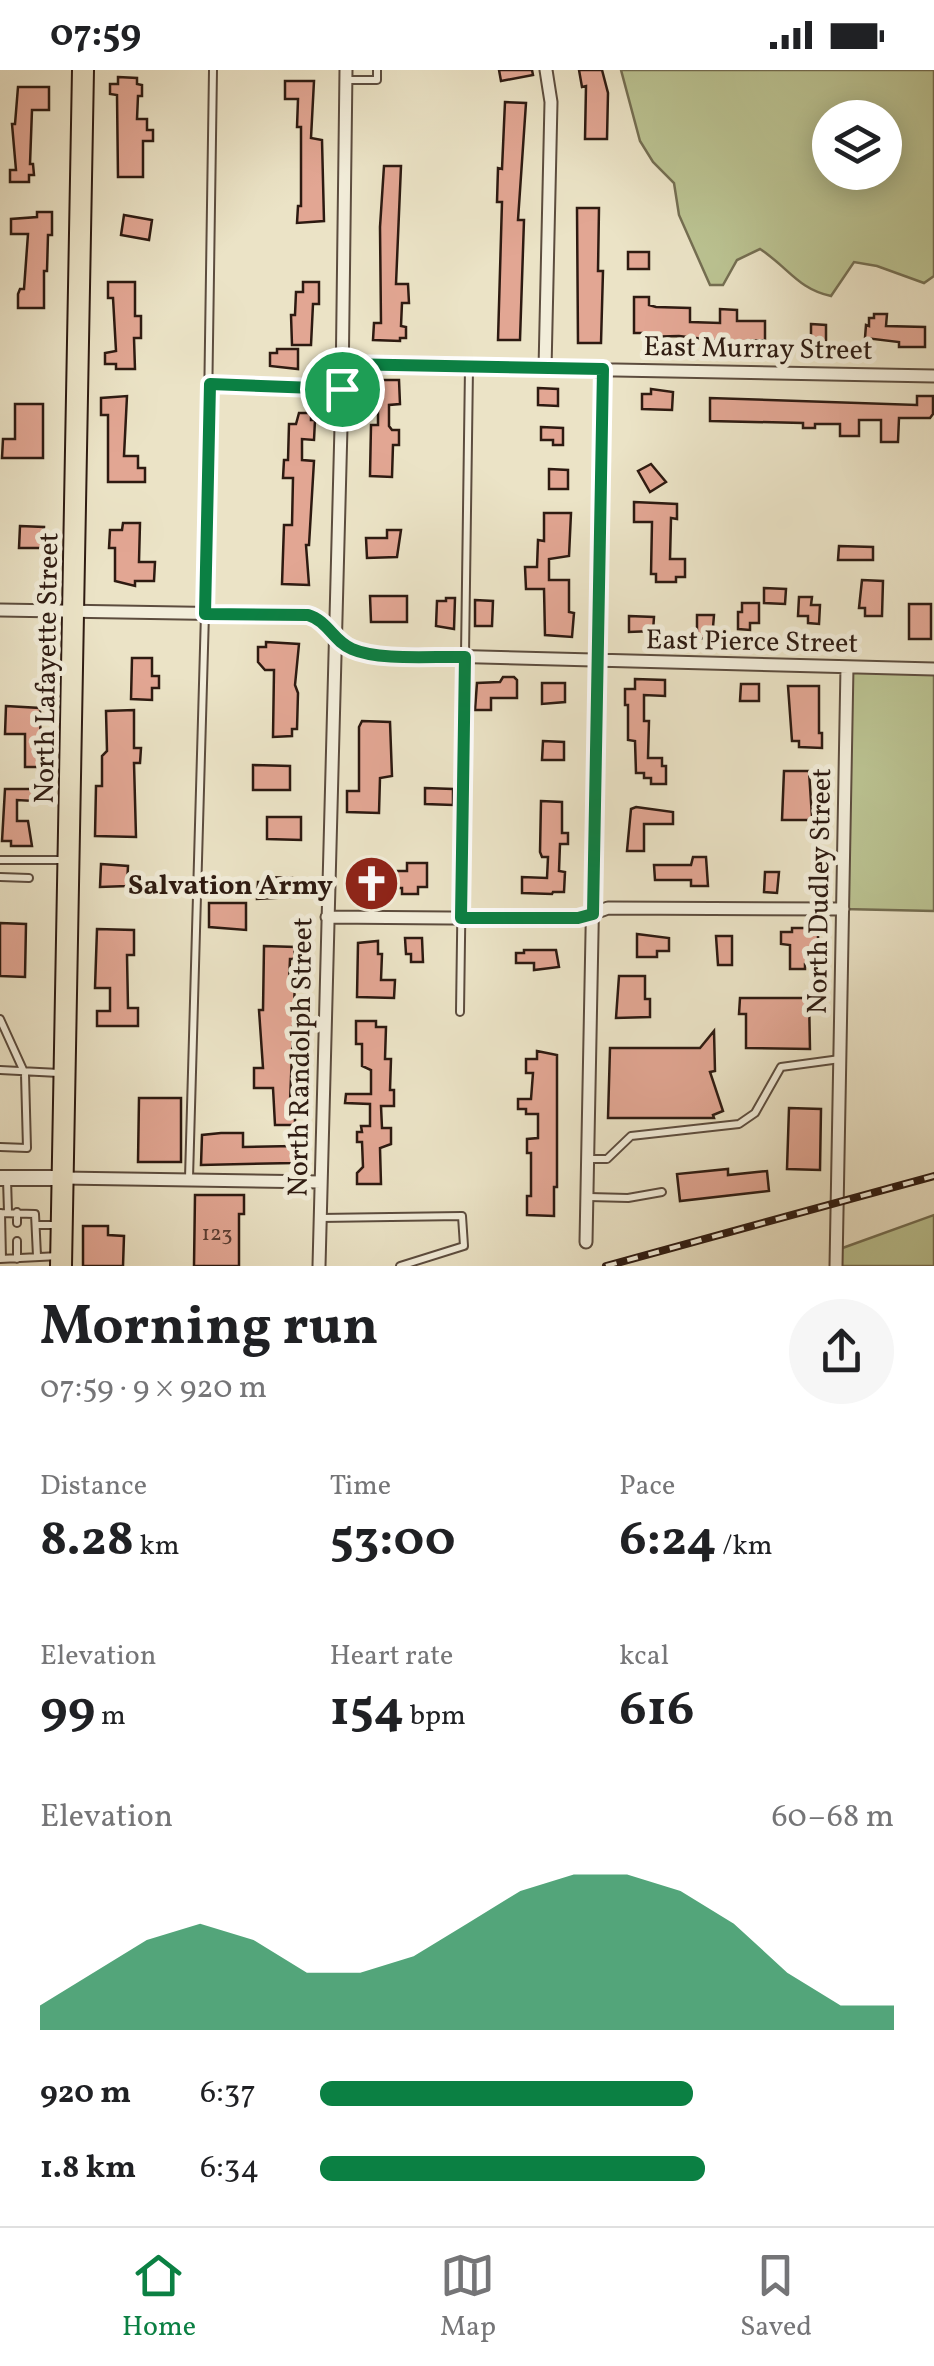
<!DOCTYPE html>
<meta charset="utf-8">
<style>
:root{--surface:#fff;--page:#f6f6f6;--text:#202124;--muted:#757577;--line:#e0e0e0;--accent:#0b8043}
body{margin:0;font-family:Vollkorn,serif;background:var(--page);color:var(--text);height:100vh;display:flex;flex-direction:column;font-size:38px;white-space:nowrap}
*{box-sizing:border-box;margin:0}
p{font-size:32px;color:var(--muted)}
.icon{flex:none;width:55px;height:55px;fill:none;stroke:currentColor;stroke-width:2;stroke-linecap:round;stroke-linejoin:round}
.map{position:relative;height:1196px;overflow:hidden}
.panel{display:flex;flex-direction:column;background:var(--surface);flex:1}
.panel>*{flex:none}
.buttons{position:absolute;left:812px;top:30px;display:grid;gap:20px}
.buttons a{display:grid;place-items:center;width:90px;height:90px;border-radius:50%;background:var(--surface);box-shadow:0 5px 25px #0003;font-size:50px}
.pin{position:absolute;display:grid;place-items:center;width:85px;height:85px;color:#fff;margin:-42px;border:5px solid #fff;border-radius:50%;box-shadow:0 2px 10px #0007}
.round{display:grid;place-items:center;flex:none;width:105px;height:105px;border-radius:52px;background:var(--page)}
.summary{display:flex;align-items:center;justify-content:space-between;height:170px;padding:0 40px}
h1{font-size:55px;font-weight:700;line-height:75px}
.figures{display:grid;grid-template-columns:repeat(3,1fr);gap:15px;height:170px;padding:10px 40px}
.figures div{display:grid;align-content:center}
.figures b{font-size:50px;font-weight:700}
.figures small{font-size:28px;font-weight:400}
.figures p{font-size:28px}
.chart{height:280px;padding:20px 40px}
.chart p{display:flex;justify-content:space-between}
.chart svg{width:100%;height:180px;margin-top:10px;fill:var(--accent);opacity:.7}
ul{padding:0 40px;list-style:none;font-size:32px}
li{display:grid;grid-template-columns:160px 120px 1fr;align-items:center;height:75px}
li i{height:25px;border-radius:12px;background:var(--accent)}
.status{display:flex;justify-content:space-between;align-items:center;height:70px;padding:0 50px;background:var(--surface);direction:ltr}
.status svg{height:28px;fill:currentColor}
.tabs{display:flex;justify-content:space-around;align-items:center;height:140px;border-top:2px solid var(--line);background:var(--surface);font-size:28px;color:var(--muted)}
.tabs a{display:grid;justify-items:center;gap:5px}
.tabs .active{color:var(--accent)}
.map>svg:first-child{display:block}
.green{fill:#bbc392;stroke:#746e52;stroke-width:2.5;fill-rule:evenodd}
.building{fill:#e2a693;stroke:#2d1a11;stroke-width:2.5}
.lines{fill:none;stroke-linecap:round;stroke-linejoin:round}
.service-casing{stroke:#5c4c3e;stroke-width:10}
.minor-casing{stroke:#5c4c3e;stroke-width:15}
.tertiary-casing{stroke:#5c4c3e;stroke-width:18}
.trunk-casing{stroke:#2d1a11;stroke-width:24}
.service{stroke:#f2edda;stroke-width:6}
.minor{stroke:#f2edda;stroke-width:11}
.tertiary{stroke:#f2edda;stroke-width:14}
.trunk{stroke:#ebe3c6;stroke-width:20}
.rail-casing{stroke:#2d1a11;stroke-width:8}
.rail{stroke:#f2edda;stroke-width:4;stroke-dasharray:11;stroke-linecap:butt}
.route-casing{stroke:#fff;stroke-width:20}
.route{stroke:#0b8043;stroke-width:12}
.labels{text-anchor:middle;stroke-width:10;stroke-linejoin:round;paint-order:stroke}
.number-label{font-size:22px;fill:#5a3d32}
.street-label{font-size:28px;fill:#2d1a11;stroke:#f2edda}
.poi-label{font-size:28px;font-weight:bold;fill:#2d1a11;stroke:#f2edda;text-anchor:end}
</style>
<div class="status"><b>07:59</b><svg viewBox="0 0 49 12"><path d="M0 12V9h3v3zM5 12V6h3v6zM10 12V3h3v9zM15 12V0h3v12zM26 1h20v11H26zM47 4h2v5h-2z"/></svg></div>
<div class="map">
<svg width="934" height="1196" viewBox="0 0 934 1196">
<rect width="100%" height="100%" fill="#ebe3c6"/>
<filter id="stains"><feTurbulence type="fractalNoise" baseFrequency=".002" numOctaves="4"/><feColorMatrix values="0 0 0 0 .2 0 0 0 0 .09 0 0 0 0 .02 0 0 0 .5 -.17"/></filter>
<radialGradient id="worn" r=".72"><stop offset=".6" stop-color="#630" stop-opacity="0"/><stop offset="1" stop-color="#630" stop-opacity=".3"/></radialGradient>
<path class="green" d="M621,0H934V206L924,213L877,196L854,192L831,226C798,219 789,198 760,179L737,190L723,215H710L679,145L674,113L653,92L640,71ZM830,48H885V102H830Z
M847,597L934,599V841L843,839Z
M934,1145V1196H836L837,1180Z"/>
<path class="building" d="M499,0H532L533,5L501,11Z
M579,0H602L608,23L607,69H585L586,16L582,17Z
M118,7L137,8V14L142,15V26H138L137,49H147V60H153V71H143V107H118L117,25L110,24V14H118Z
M285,11H314L311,68L322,70L324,151L297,153L298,136H301V57H297L298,29H285Z
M18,17H49V40H32L30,94H33L34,105H29V112H10V100H16L12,54H15Z
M505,32L526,33L518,150H524L520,270H498L502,132H497L498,98L502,99Z
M384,96H401L396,214H408L409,233H402L401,256L406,257V268H400V271L373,270L374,253H381L380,157Z
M577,138H599L598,201H603L601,273H578Z
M37,142H52V165H48L47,201H44V238H18V224L20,219H24L28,164H11V149L37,147Z
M124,145L152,150L149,170L121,165Z
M628,182H649V199H628Z
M108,212H135V246H141V268H134L135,299H116V294H105V283L116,281L113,228H108Z
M303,212H319V234H313L311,275H292L291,245H295L296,222H303Z
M634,227H649V235L656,237L690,238V252L720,253V239L737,240V251H765V270L730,272L679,266L643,267V263H634Z
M874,244H887L886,256L925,257V277H899V272L865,268L866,255L869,256V248H874Z
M811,254L826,255V274L811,273Z
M277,279H298V299L270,296V283H277Z
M381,310H399L400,334L389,335V356L392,360H399V375H393L392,407L370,406L371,355H378V332H373L372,317H381Z
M538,318L558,319V336L538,335Z
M651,319L673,322L672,340L642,339V324H651Z
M127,326L124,386H138V398H145V412H108V345H101V328Z
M917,326H933V344L930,348H899L898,372H881V350H859V366H840V354H815V358H803V353L710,351V328L917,335Z
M15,334H43V388H2L3,369H15Z
M299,343H311V350H315L314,370L302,369V390L314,391L309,475H306L309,515L282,514L284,455H292L293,408H283L284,390H288L289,354H296Z
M541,357L563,358V375H553V370H541Z
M651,394L666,412L650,422L638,401Z
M549,399L568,400V419H549Z
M634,432L677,434V449L671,448L670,489H685V507H676V512H656V504H651L652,452H634Z
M544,443H571L569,486L549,489V510H569V542L574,543L572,567L545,565L544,519H526L525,497H537L538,470L544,471Z
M123,453H140L139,492H155L154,511H135V516L115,511V478H109L110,460H122Z
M20,456L44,457L43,478H19Z
M387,460H401L397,487L367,488L366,468H387Z
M839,476L873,477V490H838Z
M862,510L883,511L882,546H865V538H859Z
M764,518L786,519L785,534L764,533Z
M370,526H407V552H371Z
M799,527H812L811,535H820L819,554L808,553V546H798Z
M446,528H455L454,559L436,556L437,531H446Z
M475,530L493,531L492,556H475Z
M742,533H759V553H750V560L738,559V542H742Z
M909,534H931V569H909Z
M697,545H714L712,569L697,568Z
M629,546L654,547L653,561L629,562Z
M266,572L299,574L295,615L298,623L297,659H292V666L273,667L274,600H265L258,592V577H266Z
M132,588H152V606H159V618H152V630L131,629Z
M503,607H514L517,610V628H491V640H475L477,613L500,612Z
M635,609L665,610V626L644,625V651H649L648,688H662V696H666V714H651V708H644V703H636L635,671L628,670V635H625V619H635Z
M542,613H565V632L542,634Z
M741,614H759V631H740Z
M788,616H819V663H822V678L799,677V671H792Z
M6,636L40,638L41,697H25V664H5Z
M134,640V678H141L140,693H134L136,767L95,766L96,716H102V686L107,681L106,641Z
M362,651L390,652L392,706L380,708L379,743L347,742V721H359V657Z
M543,671L564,672V690H542Z
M253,695L290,696V720H253Z
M784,701H809L812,747L808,750H782Z
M425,718L453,719V735L425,734Z
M5,719H35L34,731L17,730V751H28L32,776H11V771H2Z
M541,731L562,732V763H568V774H560L559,801L565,802L564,822H553L552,824L522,823V807L547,808L548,787H542L540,782Z
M636,737L673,742V754H644V781H627L631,739Z
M267,747H301V770L267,769Z
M693,787H706L708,816H691V810H655L654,795H691Z
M407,793H427V817H418V824H402V818H359V801H407Z
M101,794L128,796L127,816L100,817Z
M765,802H779L777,823L764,822Z
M267,807L292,808L291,827L257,829L258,812H267Z
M209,833H246V860L209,857Z
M0,853L26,854L25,907L0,906Z
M792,858H818V875H813V894H805V899H790V875L781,874V862H792Z
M97,859L134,860V885H127L128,938H138V956H97V941H110V918H95Z
M637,864L669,868V881H657V887H637Z
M716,866H732V895H718Z
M405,868H422L423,892H411V884H406Z
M378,871V884H382L381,910H395L394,928L357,927L358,873Z
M264,876L295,877L294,889H290L289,912H295L290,1032H295V1055H275L273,1018H254V998H263L259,940H263Z
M524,880H556L559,897L534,900V893H516V883H524Z
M619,906H645V929H650V947L616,948Z
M740,928H809L810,979L746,978V944H739Z
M356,951H376V957H386L385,989H391L390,1020H394V1036H381L382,1058H391V1074L380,1078L381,1114H357V1103L363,1097L362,1072H357V1062H362L361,1056H370V1034L345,1033L346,1024H371V1000L362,996V974H356Z
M714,961L715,1001L710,1002L723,1041L713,1045L714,1048H608L610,978H700Z
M537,981L557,985V1117H554V1146L527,1145V1126H531V1083H527V1069L538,1068V1044H526V1039H518V1029H531L533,1003H526V989H537Z
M139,1028H181V1092H138Z
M789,1038L821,1039L820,1100L787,1099Z
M221,1063H243V1077L294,1076V1093L201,1095L202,1065Z
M728,1099V1105L767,1101L769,1121L680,1131L677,1104Z
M195,1125H244V1144H239V1196H194Z
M83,1156H108V1165L124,1166L123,1196H83Z"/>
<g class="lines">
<defs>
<path id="service" d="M347,10H377V0
M0,790H63
M0,807L29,808
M460,942L469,298
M0,949L25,1004L27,1078L0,1077
M0,1000L59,1003
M589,1089H607L631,1066L739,1054L755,1043L781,997L840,989
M189,1108L205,543L213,0
M7,1109L8,1142
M589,1127L628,1128L662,1122
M17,1142V1153
M0,1143L35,1144L37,1186
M1,1143L2,1189
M320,1148L462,1146L464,1176L400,1196
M37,1155H60
M0,1189L59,1186
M17,1189V1171"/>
<path id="minor" d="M342,295L934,306
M545,299L551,32L546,0
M210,314L342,319
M0,540L308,545C334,554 336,575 367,584L934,599
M327,847L578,849L608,838L843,839
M63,1108L321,1112
M586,1172L603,299
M319,1196L342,319L346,0
M836,1196L847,597"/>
<path id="tertiary" d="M0,1108H63"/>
<path id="trunk" d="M61,1196L83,0"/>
</defs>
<use href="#service" class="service-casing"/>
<use href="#minor" class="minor-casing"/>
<use href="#tertiary" class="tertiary-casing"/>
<use href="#trunk" class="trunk-casing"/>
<use href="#service" class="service"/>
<use href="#minor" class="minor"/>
<use href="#tertiary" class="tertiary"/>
<use href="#trunk" class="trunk"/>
<defs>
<path id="rail" d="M606,1196L934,1106"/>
</defs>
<use href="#rail" class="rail-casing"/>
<use href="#rail" class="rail"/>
</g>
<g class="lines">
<defs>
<path id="route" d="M342,294L603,299L593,844L578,848H461L465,587C433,586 379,591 352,579C333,571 328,551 308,545L205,544L210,314L342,319Z"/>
</defs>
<use href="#route" class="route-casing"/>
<use href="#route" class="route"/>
</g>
<defs>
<symbol id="church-disc" viewBox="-11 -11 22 22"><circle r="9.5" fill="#8f2418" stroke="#f2edda"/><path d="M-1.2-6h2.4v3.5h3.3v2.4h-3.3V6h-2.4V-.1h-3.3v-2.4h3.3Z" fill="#fff"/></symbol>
</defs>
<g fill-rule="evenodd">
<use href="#church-disc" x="340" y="782" width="63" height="63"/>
</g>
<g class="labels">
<g class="number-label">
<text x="217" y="1170">123</text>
</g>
<g class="street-label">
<text transform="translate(758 277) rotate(1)" y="10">East Murray Street</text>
<text transform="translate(752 570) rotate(1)" y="10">East Pierce Street</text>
<text transform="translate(45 598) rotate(-89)" y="10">North Lafayette Street</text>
<text transform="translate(818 821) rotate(-89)" y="10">North Dudley Street</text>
<text transform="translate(299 987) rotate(-89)" y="10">North Randolph Street</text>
</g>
<g class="poi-label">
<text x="333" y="824">Salvation Army</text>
</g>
</g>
<rect width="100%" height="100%" filter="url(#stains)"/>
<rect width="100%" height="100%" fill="url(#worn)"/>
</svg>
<div class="buttons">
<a><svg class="icon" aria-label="layers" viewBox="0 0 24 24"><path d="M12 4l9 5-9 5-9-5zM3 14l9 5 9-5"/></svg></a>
</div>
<div class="pin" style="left:342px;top:319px;background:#1e9e55"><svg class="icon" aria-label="arrive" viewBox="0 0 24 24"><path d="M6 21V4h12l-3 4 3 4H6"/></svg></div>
</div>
<section class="panel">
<div class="summary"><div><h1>Morning run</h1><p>07:59 · 9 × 920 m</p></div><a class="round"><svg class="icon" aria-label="share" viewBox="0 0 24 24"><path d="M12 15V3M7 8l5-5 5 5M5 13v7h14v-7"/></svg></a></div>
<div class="figures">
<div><p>Distance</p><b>8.28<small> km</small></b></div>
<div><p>Time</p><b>53:00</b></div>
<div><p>Pace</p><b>6:24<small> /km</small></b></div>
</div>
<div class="figures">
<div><p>Elevation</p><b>99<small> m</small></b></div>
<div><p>Heart rate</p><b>154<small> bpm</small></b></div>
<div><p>kcal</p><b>616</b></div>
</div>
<div class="chart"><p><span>Elevation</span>60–68 m</p>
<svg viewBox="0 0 160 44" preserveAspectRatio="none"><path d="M0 44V38L10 30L20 22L30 18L40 22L50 30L60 30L70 26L80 18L90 10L100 6L110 6L120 10L130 18L140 30L150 38L160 38V44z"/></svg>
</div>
<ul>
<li><b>920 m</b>6:37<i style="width:65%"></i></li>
<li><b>1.8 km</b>6:34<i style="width:67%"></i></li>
</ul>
</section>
<nav class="tabs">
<a class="active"><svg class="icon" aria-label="home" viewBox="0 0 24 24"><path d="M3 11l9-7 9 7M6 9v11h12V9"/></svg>Home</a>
<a><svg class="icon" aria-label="map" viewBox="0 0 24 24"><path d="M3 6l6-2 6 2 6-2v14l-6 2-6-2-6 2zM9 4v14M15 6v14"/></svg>Map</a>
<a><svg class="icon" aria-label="saved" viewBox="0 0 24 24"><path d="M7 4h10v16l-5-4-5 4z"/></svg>Saved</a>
</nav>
